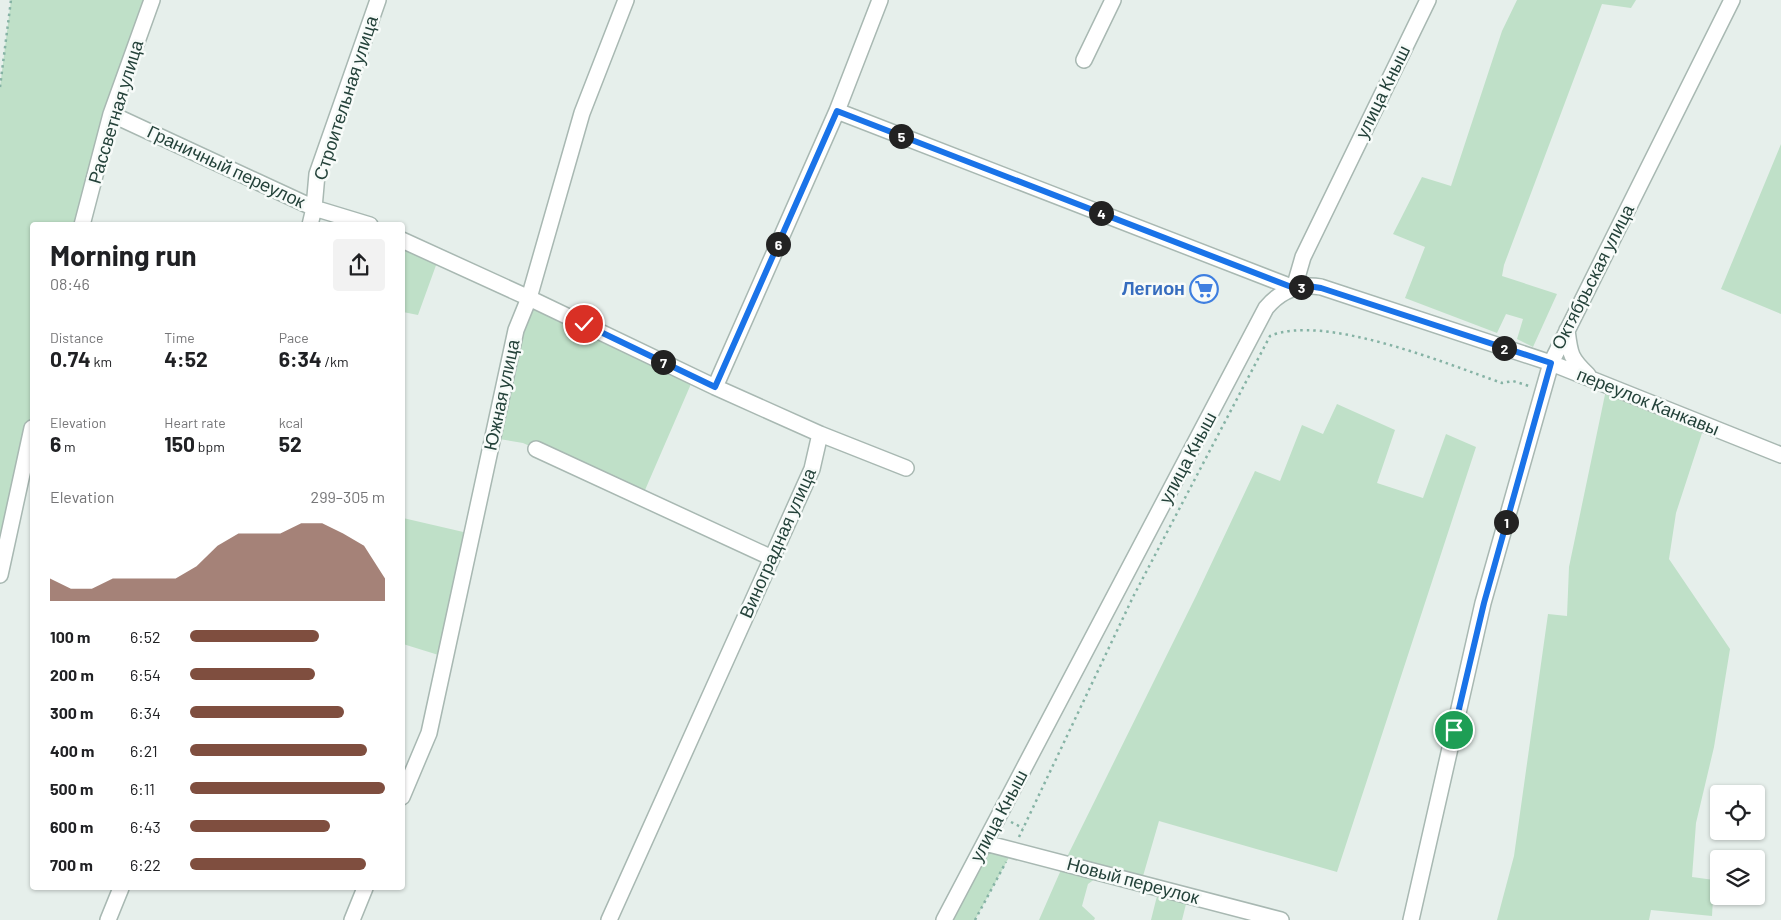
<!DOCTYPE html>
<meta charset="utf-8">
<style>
:root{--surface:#fff;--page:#f2f2f2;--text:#202124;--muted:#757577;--accent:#7f4e3f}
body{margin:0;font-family:Barlow,sans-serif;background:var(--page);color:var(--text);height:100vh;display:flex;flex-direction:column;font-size:19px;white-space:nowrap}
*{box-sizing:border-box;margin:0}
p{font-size:16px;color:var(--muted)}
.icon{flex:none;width:28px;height:28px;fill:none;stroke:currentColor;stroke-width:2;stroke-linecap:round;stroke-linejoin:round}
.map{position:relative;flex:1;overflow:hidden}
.sheet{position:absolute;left:30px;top:222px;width:375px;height:668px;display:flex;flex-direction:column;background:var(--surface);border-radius:5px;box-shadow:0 1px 4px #0004}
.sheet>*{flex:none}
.fabs{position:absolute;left:1710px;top:785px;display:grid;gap:10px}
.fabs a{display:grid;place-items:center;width:55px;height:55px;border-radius:5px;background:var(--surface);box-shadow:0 1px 4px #0004;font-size:25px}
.pin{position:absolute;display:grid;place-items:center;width:42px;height:42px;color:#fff;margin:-21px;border:2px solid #fff;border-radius:50%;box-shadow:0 1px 5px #0007}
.km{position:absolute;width:25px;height:25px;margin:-12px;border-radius:50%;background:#222;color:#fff;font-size:14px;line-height:25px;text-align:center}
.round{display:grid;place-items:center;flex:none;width:52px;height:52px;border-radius:5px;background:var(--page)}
.head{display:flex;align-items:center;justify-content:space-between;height:85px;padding:0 20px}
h1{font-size:28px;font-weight:700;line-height:38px}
.stats{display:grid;grid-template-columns:repeat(3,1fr);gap:8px;height:85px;padding:5px 20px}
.stats div{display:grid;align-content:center}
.stats b{font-size:21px;font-weight:700}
.stats small{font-size:14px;font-weight:400}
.stats p{font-size:14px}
.chart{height:140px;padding:10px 20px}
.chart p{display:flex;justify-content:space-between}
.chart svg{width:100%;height:90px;margin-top:5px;fill:var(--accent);opacity:.7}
ul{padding:0 20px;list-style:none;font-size:16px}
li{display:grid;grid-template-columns:80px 60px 1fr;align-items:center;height:38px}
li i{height:12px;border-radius:6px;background:var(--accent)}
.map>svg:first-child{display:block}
.green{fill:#bfe0c8}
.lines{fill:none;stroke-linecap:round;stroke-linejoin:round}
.minor-casing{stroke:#a8b8b2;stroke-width:18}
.path{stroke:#86b3a5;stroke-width:2.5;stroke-dasharray:2.5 4;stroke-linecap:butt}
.minor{stroke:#fff;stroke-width:15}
.route-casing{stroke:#fff;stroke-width:10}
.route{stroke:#1a73e8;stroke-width:6}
.labels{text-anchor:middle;stroke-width:5;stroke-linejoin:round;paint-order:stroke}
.street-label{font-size:18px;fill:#24423a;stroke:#f7fbf9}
.shop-label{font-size:18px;font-weight:bold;fill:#366cbe;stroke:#f7fbf9;text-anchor:end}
</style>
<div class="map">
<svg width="1781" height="920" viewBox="0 0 1781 920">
<rect width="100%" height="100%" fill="#e6efeb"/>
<path class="green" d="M11,0H152L82,225H32V428L0,575V87Z
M1517,0H1636L1631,8L1602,4L1504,265L1502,276L1557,294L1533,347L1517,339L1523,319L1506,314L1497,333L1405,298L1425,247L1393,234L1422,177L1451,186L1502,31Z
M1781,144V314L1721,289Z
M403,240L439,257L418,315L403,312Z
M529,298L694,377L642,497L523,443L493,438Z
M1607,385L1705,424L1676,513L1669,559L1730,649L1714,747L1696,823L1692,877L1714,880L1712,916L1651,910L1649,920H1497L1514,856L1548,614L1567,616L1569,567Z
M1337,404L1395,430L1377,483L1423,498L1446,434L1476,447L1337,872L1159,821L1141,883L1103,873L1088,884L1082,906L1095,918L1094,920H1039L1064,863L1197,594L1255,471L1280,481L1302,425L1323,434Z
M403,518L472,534L445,657L403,644Z
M985,843L1013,850L975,920H944Z
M1159,888L1188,896L1182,920H1151Z"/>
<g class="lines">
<defs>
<path id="minor" d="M1084,60L1113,0
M837,111L1294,288
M111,114L314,208L370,225
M82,225L111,114L152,0
M310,225L314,208L317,174L378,0
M402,240L529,298L715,387
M1294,288L1303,257L1428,0
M1567,330C1570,354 1570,358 1588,375
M820,434L906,468
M536,449L772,558
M0,575L32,428
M402,797L429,733L516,330L529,298L582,113L626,0
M985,843L1281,920
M108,920L121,888
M352,920L365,888
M609,920L812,469L820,434L715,387L837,111L880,0
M944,920L1266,308C1280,291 1299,283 1321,287L1551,363L1781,455
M1411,920L1483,603L1551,363L1732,0"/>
</defs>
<use href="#minor" class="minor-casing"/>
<path class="path" d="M0,87L11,0
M1011,822L1023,828
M1019,837L1133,597L1270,336C1324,313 1447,364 1502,383L1513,381L1529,386
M975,920L1006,862"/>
<use href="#minor" class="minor"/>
</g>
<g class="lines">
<defs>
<path id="route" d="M584,324L715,387L837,111L1294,288L1308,286L1321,288L1551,363L1484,603L1454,730"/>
</defs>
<use href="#route" class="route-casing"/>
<use href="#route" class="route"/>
</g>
<defs>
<symbol id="supermarket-ring" viewBox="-11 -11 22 22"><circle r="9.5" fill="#f7fbf9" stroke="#3f7fe0" stroke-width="1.5"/><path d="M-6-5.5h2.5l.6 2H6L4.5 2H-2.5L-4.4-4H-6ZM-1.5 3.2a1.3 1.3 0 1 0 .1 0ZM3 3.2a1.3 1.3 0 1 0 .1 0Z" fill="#3f7fe0"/></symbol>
</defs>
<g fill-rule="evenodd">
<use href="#supermarket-ring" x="1188" y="273" width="32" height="32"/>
</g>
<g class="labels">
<g class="street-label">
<text transform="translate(1383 92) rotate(-64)" y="6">улица Кныш</text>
<text transform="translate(346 98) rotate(-72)" y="6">Строительная улица</text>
<text transform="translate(116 112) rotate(-73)" y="6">Рассветная улица</text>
<text transform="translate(226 167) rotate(25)" y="6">Граничный переулок</text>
<text transform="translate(1593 277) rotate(-63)" y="6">Октябрьская улица</text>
<text transform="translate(502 395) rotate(-78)" y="6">Южная улица</text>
<text transform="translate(1648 402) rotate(22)" y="6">переулок Канкавы</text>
<text transform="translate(1188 458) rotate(-62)" y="6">улица Кныш</text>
<text transform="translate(778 543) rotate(-66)" y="6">Виноградная улица</text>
<text transform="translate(999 816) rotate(-62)" y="6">улица Кныш</text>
<text transform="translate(1133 881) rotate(15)" y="6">Новый переулок</text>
</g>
<g class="shop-label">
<text x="1185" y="295">Легион</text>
</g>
</g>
</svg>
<div class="fabs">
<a><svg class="icon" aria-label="locate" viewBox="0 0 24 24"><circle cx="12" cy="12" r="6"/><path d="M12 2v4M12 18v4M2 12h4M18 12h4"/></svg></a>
<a><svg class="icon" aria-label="layers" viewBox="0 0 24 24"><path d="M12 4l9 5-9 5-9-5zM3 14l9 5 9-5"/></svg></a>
</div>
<div class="pin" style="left:1454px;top:730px;background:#1e9e55"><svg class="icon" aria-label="arrive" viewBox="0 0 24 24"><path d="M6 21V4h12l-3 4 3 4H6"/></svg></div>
<div class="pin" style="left:584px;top:324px;background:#d93025"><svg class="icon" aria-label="check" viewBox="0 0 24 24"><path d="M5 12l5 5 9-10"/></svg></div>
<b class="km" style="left:1506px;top:522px">1</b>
<b class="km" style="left:1504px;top:348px">2</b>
<b class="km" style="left:1301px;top:287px">3</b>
<b class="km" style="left:1101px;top:213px">4</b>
<b class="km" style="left:901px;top:136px">5</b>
<b class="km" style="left:778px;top:244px">6</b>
<b class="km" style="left:663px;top:362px">7</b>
<section class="sheet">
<div class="head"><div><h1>Morning run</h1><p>08:46</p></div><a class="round"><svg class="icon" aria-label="share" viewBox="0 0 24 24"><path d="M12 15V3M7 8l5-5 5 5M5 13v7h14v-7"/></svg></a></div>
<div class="stats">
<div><p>Distance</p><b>0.74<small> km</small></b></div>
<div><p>Time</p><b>4:52</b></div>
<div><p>Pace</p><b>6:34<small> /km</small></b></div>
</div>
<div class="stats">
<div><p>Elevation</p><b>6<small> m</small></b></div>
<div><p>Heart rate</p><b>150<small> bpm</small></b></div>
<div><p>kcal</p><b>52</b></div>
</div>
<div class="chart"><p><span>Elevation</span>299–305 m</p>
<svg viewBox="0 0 160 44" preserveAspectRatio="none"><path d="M0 44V33L10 38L20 38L30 33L40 33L50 33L60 33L70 27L80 17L90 11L100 11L110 11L120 6L130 6L140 11L150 17L160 33V44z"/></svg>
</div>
<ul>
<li><b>100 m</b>6:52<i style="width:66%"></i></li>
<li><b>200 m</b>6:54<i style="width:64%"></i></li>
<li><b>300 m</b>6:34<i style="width:79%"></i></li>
<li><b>400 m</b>6:21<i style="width:91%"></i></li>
<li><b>500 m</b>6:11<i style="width:100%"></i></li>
<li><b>600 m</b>6:43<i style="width:72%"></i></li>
<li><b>700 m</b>6:22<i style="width:90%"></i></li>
</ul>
</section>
</div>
